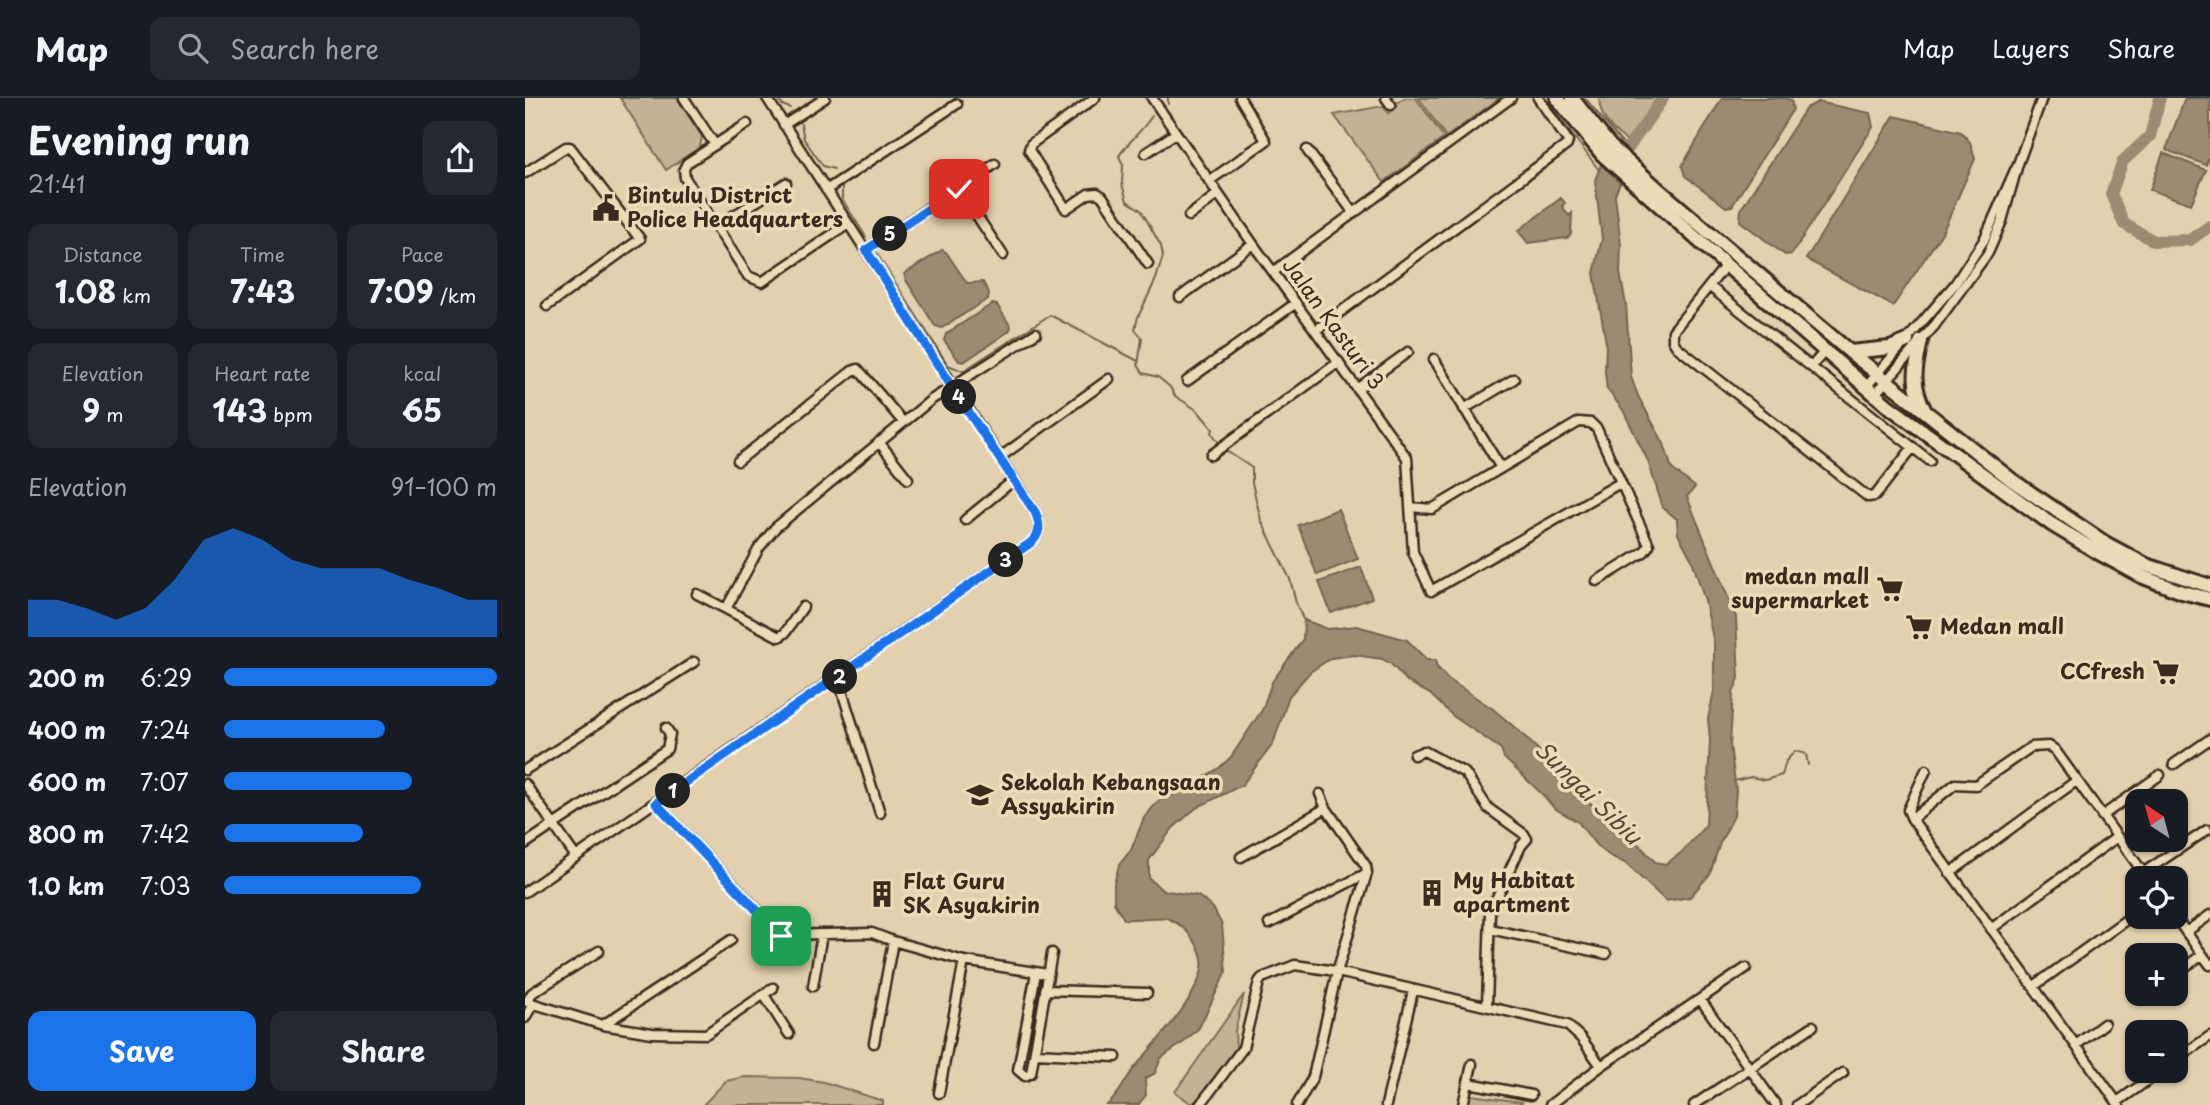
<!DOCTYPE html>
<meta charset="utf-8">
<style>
:root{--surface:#171b24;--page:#242831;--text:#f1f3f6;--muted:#9ea1a6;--line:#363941;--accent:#1a73e8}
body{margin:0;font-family:"Playpen Sans",sans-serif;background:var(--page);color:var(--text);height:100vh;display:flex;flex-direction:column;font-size:26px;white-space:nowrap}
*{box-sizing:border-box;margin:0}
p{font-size:23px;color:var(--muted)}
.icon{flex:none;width:38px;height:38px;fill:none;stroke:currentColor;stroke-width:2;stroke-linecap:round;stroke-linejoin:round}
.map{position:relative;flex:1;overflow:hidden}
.sheet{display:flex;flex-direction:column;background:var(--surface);width:525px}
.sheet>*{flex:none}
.needle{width:46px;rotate:324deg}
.tools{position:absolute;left:1600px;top:691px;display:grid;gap:14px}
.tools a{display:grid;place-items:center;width:63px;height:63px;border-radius:14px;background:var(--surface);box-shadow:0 2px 5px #0004;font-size:35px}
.pin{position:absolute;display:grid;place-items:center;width:60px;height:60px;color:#fff;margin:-30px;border-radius:14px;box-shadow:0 4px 10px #0006}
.km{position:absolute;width:35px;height:35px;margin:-18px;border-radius:50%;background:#222;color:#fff;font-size:19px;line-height:35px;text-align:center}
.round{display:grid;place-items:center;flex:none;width:74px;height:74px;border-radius:14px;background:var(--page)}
.head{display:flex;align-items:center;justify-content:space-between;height:119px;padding:0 28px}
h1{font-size:38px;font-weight:700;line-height:52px}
.metrics{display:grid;grid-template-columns:repeat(3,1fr);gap:10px;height:119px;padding:7px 28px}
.metrics div{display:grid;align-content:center;border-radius:14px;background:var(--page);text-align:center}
.metrics b{font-size:30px;font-weight:700}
.metrics small{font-size:19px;font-weight:400}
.metrics p{font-size:19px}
.chart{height:196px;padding:14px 28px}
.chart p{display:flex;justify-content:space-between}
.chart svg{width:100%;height:126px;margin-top:7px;fill:var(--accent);opacity:.7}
.button{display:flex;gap:14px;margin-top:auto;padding:14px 28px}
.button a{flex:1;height:80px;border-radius:14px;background:var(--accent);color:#fff;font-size:28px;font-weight:700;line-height:80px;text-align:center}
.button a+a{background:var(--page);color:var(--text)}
ul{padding:0 28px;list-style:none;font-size:23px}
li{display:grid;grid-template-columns:112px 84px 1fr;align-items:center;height:52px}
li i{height:18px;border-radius:9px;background:var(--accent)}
header{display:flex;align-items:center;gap:42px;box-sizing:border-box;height:98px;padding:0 35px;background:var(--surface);border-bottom:2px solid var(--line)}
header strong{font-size:33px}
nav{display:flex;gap:38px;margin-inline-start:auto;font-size:24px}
.search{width:490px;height:63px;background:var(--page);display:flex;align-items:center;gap:18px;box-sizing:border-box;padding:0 24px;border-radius:14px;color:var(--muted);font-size:26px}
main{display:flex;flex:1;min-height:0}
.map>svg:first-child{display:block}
.green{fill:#c3b294;stroke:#7f6e59;stroke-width:2}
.water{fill:#9c8a72;stroke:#756450;stroke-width:2}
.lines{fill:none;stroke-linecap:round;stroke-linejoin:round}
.stream{stroke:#756450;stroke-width:2}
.river{stroke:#9c8a72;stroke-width:12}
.street-casing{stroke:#3b2a1e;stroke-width:13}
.secondary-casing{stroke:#3b2a1e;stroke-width:18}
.street{stroke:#eddbb8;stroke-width:8}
.secondary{stroke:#eddbb8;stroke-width:12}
.route-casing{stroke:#fff;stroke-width:14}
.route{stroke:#1a73e8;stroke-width:9}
.labels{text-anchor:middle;stroke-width:7;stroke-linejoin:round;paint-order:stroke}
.poi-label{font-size:21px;font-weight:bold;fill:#3b2a1e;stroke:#eddbb8;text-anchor:start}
.street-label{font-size:21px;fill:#3b2a1e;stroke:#eddbb8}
.water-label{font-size:23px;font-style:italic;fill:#584737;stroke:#eddbb8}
</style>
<header>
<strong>Map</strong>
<div class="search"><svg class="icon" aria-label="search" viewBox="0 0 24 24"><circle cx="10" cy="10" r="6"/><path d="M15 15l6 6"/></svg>Search here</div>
<nav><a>Map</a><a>Layers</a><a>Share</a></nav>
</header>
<main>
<section class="sheet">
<div class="head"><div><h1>Evening run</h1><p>21:41</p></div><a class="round"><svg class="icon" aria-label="share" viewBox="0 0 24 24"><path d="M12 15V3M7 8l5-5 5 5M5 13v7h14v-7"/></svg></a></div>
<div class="metrics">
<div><p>Distance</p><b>1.08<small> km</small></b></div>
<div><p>Time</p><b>7:43</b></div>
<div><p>Pace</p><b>7:09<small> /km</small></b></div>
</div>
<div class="metrics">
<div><p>Elevation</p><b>9<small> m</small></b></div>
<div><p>Heart rate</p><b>143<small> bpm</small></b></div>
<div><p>kcal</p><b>65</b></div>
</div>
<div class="chart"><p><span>Elevation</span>91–100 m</p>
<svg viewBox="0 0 160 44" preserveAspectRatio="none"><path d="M0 44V31L10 31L20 34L30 38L40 34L50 24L60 10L70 6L80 10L90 17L100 20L110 20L120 20L130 24L140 27L150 31L160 31V44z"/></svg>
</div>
<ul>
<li><b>200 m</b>6:29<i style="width:100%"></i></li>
<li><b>400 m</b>7:24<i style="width:59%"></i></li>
<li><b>600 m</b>7:07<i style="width:69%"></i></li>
<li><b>800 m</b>7:42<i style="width:51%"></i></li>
<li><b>1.0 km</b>7:03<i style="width:72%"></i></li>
</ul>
<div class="button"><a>Save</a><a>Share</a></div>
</section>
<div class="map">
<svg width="1685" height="1007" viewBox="0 0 1685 1007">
<rect width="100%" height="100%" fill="#e2d0af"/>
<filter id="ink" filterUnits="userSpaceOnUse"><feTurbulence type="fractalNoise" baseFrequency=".0143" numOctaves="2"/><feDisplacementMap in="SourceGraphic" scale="14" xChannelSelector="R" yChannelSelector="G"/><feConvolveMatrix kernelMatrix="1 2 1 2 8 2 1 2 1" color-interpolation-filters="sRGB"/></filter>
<g filter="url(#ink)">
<path class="green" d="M95,0H152L177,39L175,49L141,72Z
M879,0H891L919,40L859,84L809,17L858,8L863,15L873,8L871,5Z
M894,0H975L921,39Z
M1074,0H1133L1104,45C1088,32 1075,22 1074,0Z
M719,896L710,933L711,950L675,999L667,1006L650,994Z
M220,979L274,980L299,984L358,1003V1007H178L201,983Z
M946,997L997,1004L993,1007H942Z"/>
<path class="water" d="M1197,0H1259L1266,2L1268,11L1207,108L1201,109L1160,78L1157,68Z
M1660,0H1685V58L1681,67L1641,52Z
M1293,4L1345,15L1348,29L1267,156L1260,157L1215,123L1216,111L1281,10Z
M1369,18L1436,34L1445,44L1450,61L1417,135L1368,208L1281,161Z
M1638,55L1681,72L1666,106L1625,92Z
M1076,66L1095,85L1090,97L1096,147L1095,175L1101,207L1106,279L1113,298L1139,346L1147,371L1170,389L1162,399L1211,519L1214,580L1208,595L1205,647L1211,692L1209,718L1195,745L1185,776L1165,799L1141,803L1100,765L1085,758L1071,747L1053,724L1029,710L1017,696L979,660L976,651L928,618L905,596L883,584L866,566L857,561L829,557L806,560L785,574L764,598L748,646L717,687L671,710L648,730L624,762V780L637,792L673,798L688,810L697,827L701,874L674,930L659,944L636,960L630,975L620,981L621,997L613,1007H582C595,997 600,981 611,968C630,945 673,900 677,870C679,859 674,849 667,840C662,832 652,824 642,820C636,818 610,822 599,821L589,805V786L594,767L606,752L619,720L633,703L658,692L694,670L706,659L737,612L747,584L778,541L779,522L803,531L832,528L882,542L902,562H911V568L923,581L968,611L994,633L1027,665L1049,681L1066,706L1089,720L1130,764L1141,766L1157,754L1181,727L1185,641L1183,621L1189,593V545L1180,503L1167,462L1153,436L1152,421L1138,410L1123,363L1098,312L1082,291L1080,274L1081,245L1069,175L1077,141L1070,82Z
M1036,100L1040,105L1037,108L1044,118L1047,115L1046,136L1042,140L1003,145L993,133Z
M417,152L421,154L442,185L458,184L464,195L463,201L417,230L410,228L381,182L379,176Z
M467,206L472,207L486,229L484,233L439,264L434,263L419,242L421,236Z
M813,411L833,461L792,477L773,427Z
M836,469L847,500L806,515L794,484Z"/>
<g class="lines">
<path class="stream" d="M252,0L257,7L265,10
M643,0V6
M1020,0L1074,72
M1060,0L1095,43L1104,50
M627,18C617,33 604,43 594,58L598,67L597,86L602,103L616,112L636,148L638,158L631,181L613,219L610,231L617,240L613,267L618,275L633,279L645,289L650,298L672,312L688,331L687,335L694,345
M276,26L279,41L298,68L309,71
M317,85V101L341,139
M350,153L423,267L438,273L525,217L613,263
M700,352L727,370V385L736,422L765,481L771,505L778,521
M1209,683L1226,679L1240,682L1257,677L1261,663L1270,653L1281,656L1283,667"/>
<path class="river" d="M1635,0L1625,38L1598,63L1586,96L1599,126L1629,143L1665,142L1685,128
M1081,90V82L1138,0"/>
<defs>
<path id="street" d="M159,0L190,47
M570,0L506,46L504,52L541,111L563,96L572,95L577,98L623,166
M627,0L728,146L882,360L888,454L906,493L1095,385
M861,0L866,7
M222,26L162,65L159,71L160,80L223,178L237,184L323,126
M259,27L300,0
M782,52L829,115
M621,55L651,35
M0,75L41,49H45L115,141L22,208
M684,83L741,43L715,0
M434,91L478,157
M301,92L432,6
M664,118L693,96
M192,128L261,85
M341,152L470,66
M1201,167L1148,233V243L1152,249L1343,399L1350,398L1388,349
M748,174L986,0
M1184,188L1405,363
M655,199L728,146
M791,232L1042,47L1043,43L1013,0
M909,261L976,370
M1286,269L1299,254
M662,283L771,205
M1341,289L1430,186L1459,142L1490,72
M833,290L883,254
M1349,297L1410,227L1463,155L1477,123L1493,66L1517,0
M939,311L989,281
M354,344L383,381
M686,357L814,264
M474,360L584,281
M213,363L327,273L333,271L378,324
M885,409L907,411L1054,324L1066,325L1072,331L1124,447L1119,454L1072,483
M440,422L489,382
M172,496L201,511
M278,509L260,535L254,539L201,511L234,450L250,430L406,302L511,235
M313,580L355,715
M889,657L899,653L940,675L963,710L999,736L1002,741L996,748L965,814L962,908
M1649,666L1685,641
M0,672L169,564
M1401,672L1383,712L1387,721L1594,1007
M0,686L51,759
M131,705L256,837L347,835L368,843L439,863L523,876
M1577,718L1635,677
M1387,721L1430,686L1451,687L1506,649L1524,648L1530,652L1622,780
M0,746L142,651L145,636L141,630
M716,759L801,710
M1425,775L1551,683
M1618,775L1682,732
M0,794L504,446C516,437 516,427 510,414L242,0
M1650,819L1685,867
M744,826L842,775
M965,831L1081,856
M1466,831L1592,739
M1661,834L1685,817
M511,875L493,972L500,978L506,975L527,855
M1650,876L1677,857
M288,888L297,836
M1509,888L1612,814
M520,892L622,895
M239,897L264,936
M1175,901L1251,1007
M1616,901L1623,896
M0,903L78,927L127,935L181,936L248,890
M2,904L7,895L74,853
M0,920L8,906
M78,927L206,842
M349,945L368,843
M1551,947L1579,926
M510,955L591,959
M1650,962L1685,938
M944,985L1006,997
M414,995L439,863
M1592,1004L1636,973
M675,1007L718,950L734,884L737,880L770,867L804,872L1042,927L1056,940L1076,968
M772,1007L788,979L812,874L842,775L841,768L801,710L795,696
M861,1007L888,893
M938,1007L947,966
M1025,1007L1076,968L1221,870
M1169,1007L1288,928
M1272,1007L1318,975"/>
<path id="secondary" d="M1032,0L1077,56L1201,167L1362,307L1526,426L1574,455L1616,478L1657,494L1685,501
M1047,0L1085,48L1133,91L1325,254L1488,383L1580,445L1621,467L1685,488
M1396,243C1390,271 1386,286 1400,313
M1325,254L1365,250L1382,243"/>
</defs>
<use href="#street" class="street-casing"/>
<use href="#secondary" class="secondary-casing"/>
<use href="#street" class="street"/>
<use href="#secondary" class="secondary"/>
</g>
</g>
<g class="lines" filter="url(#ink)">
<defs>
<path id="route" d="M256,838L131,705L504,446C516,437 516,427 510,414L423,283L341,152L434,91"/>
</defs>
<use href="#route" class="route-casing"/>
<use href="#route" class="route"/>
</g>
<defs>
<symbol id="civic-bare" viewBox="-9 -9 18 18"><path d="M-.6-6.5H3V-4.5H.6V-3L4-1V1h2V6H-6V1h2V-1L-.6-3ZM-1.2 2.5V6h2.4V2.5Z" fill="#3b2a1e" stroke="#eddbb8" stroke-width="2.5" paint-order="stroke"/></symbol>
<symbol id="supermarket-bare" viewBox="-9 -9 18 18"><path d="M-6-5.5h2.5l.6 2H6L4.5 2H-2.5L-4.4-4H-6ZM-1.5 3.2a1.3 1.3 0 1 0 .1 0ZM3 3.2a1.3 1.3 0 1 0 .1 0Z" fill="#3b2a1e" stroke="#eddbb8" stroke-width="2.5" paint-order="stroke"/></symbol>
<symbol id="school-bare" viewBox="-9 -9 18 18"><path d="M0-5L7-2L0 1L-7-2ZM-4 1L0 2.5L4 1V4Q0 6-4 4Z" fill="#3b2a1e" stroke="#eddbb8" stroke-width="2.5" paint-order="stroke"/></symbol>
<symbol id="building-bare" viewBox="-9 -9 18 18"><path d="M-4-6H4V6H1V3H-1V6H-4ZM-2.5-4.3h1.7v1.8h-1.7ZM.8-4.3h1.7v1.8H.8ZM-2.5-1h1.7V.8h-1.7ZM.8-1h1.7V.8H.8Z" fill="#3b2a1e" stroke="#eddbb8" stroke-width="2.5" paint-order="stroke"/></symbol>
</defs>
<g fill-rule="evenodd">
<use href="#civic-bare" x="62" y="91" width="38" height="38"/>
<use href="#supermarket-bare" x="1346" y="472" width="38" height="38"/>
<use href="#supermarket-bare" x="1375" y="510" width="38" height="38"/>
<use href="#supermarket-bare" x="1622" y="555" width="38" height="38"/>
<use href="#school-bare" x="436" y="678" width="38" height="38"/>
<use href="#building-bare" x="888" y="776" width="38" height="38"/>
<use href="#building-bare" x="338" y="777" width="38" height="38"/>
</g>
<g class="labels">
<g class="poi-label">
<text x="102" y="105">Bintulu District<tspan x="102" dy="24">Police Headquarters</tspan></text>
<text x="1344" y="486" text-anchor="end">medan mall<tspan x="1344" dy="24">supermarket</tspan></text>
<text x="1415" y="536">Medan mall</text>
<text x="1620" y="581" text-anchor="end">CCfresh</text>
<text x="476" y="692">Sekolah Kebangsaan<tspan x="476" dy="24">Assyakirin</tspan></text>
<text x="928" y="790">My Habitat<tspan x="928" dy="24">apartment</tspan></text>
<text x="378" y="791">Flat Guru<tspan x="378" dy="24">SK Asyakirin</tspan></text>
</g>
<g class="street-label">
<text transform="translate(808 226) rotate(54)" y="7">Jalan Kasturi 3</text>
</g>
<g class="water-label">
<text transform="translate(1063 695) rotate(44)" y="8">Sungai Sibiu</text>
</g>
</g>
</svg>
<div class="tools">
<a><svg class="needle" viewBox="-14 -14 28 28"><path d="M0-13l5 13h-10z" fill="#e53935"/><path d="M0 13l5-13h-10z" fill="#9ea1a6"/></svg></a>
<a><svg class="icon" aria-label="locate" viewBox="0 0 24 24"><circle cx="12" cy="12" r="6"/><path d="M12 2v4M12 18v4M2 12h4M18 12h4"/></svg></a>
<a>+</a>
<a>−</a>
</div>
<div class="pin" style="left:256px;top:838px;background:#1e9e55"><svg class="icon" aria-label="arrive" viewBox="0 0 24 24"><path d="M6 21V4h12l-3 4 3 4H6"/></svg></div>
<div class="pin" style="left:434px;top:91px;background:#d93025"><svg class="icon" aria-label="check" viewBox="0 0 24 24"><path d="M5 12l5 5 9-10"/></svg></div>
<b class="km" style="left:148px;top:693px">1</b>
<b class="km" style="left:315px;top:579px">2</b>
<b class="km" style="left:481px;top:462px">3</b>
<b class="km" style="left:434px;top:299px">4</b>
<b class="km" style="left:365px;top:136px">5</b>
</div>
</main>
